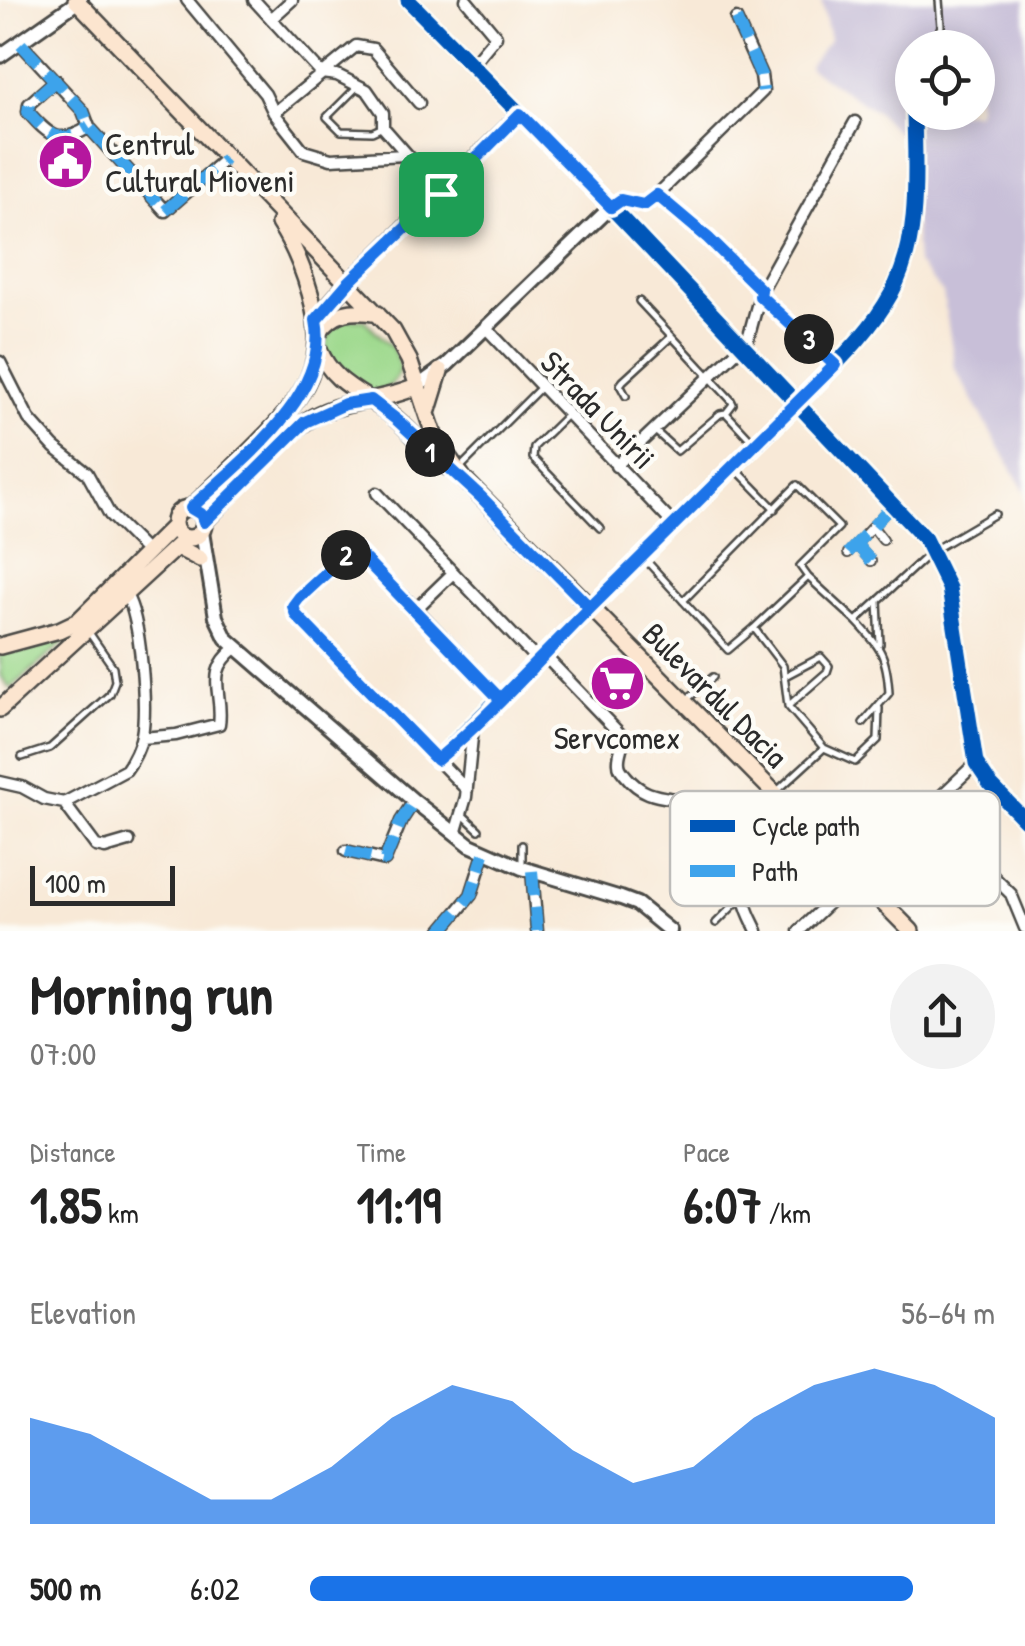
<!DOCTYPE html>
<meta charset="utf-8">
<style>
:root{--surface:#fff;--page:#f2f2f2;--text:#222;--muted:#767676;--accent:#1a73e8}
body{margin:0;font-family:"Patrick Hand",sans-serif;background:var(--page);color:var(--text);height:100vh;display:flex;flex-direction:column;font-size:38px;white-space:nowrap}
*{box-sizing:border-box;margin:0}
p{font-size:32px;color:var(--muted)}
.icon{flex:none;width:55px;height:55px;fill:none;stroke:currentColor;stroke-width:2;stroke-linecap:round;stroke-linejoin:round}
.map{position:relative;height:931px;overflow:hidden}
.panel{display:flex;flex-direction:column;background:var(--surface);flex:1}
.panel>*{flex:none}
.fabs{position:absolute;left:895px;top:30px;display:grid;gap:20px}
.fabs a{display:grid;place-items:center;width:100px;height:100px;border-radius:50%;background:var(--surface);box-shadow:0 5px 25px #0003;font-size:50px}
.scale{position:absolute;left:30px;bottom:25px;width:145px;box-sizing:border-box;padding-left:10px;border:5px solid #2b2b2b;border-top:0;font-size:28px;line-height:35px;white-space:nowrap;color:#2b2b2b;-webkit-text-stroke:8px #fdfcf7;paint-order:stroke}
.pin{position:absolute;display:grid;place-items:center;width:85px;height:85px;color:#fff;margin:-42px;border-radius:20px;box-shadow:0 5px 15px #0006}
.km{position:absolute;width:50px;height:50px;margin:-25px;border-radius:50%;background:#222;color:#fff;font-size:28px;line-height:50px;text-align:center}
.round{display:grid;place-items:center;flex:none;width:105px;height:105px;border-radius:52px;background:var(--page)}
.overview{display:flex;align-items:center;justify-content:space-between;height:170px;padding:0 30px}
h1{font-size:55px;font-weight:800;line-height:75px}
.metrics{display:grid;grid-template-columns:repeat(3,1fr);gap:15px;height:170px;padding:10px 30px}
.metrics div{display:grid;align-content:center}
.metrics b{font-size:50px;font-weight:800}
.metrics small{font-size:28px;font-weight:400}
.metrics p{font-size:28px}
.chart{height:280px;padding:20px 30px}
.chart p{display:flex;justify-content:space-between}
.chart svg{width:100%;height:180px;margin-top:10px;fill:var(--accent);opacity:.7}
ul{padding:0 30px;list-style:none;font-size:32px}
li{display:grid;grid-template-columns:160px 120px 1fr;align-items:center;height:75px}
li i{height:25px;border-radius:12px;background:var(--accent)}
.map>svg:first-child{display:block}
.industrial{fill:#c8bfd8;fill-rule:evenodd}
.green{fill:#9ed98d;stroke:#64825c;stroke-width:2.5}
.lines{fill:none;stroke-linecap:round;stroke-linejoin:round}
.service-casing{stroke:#4a4845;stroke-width:10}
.pedestrian-casing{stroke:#4a4845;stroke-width:12}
.minor-casing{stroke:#4a4845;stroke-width:15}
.tertiary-casing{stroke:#4a4845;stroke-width:18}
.secondary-casing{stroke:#4a4845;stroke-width:20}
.service{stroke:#fff;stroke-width:5}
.pedestrian{stroke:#fff;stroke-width:8}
.minor{stroke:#fff;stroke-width:10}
.tertiary{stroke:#fff;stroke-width:12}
.secondary{stroke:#fce5cf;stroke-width:15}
.quiet{stroke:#3ea3eb;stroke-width:12;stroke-dasharray:25 12;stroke-linecap:butt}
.cycleway-casing{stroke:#fdfcf7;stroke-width:21}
.cycleway{stroke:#0057b8;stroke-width:15}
.route-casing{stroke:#fff;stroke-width:20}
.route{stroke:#1a73e8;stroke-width:12}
.labels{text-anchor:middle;stroke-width:9;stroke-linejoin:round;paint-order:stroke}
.poi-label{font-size:32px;fill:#2b2b2b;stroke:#fdfcf7;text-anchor:start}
.street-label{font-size:32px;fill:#2b2b2b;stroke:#fdfcf7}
.key{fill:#fdfcf7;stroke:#bebdba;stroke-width:2.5}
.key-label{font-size:28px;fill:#2b2b2b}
</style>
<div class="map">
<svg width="1025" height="931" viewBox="0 0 1025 931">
<rect width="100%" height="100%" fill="#fdfcf7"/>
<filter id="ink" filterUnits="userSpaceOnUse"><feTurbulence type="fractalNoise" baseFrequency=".01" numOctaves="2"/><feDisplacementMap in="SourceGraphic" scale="20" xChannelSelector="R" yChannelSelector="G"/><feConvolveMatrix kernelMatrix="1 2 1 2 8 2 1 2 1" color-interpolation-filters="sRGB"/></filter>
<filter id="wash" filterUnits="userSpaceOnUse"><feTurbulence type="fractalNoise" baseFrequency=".0048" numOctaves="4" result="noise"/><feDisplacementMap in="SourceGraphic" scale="40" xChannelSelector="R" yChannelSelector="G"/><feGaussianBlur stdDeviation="2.25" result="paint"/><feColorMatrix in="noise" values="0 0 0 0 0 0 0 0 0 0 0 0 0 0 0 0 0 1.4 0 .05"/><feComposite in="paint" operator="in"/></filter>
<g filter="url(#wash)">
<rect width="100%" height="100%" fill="#f8e9d7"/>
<path class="industrial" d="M821,0H1025V492L955,369L943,293L917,263L909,144L876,111L808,67L830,39ZM912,48H978V112H912Z"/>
<path class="green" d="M340,319H363L393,348L400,367C396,385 388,389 372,394C339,371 305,359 340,319Z
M72,631L74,634L10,689L0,675V651Z"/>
</g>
<g filter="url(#ink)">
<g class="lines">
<defs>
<path id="service" d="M933,48L941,26L939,0
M358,86L327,117L341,131L372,132L383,127
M659,197L708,237L761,291
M760,295L835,365
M639,301L731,400L733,404L726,413L754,443
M626,396L620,385L623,381L671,337
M567,415L534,447L533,458L600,528
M654,430L677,451L720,414L726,413
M460,468L540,388
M735,468L775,509
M643,557L728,650L754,628
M683,601L797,485L839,527L800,566L808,577
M878,601L880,644
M785,676L821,657L829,666L827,672L788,706
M685,701L713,677
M863,723L889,693C887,656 881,647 856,621L932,551L995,514
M824,748L855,762L878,740L879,708
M22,757L50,748L110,694L115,681L113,667L88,631
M776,792L824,748L788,706L783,666L754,628L808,577L856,621
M463,815L479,830
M522,865V845
M716,923L742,897"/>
<path id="pedestrian" d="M872,526L883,540
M856,544L871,561
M848,553L893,504"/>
<path id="minor" d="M187,0L265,94L274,113L304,151L331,159L405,155
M254,0L321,73L337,75L367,90L383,113V127L441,193
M466,0L496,36L472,65
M271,19L292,0
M21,44L83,111L89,127L165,211L225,159
M56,80L29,104L28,112C50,137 60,146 89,127
M274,113L356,46L373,49L419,103
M611,207L621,200L644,205L657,195L763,91L761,75L736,19
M486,328L675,526
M745,350L761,291L855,122
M0,362L29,419L54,447L87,473L110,515L147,552
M616,466L742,346
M377,493L538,661
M416,609L452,574
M544,655L621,735L623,740C622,748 618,756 619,763C619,769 622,771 626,776C652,808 680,790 709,811C739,833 738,870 745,902C747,912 753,922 757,931
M142,738L176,735L219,724C224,693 203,673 236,648
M437,760L796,405C829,370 868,336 891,294C921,239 915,172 914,112
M0,782L22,787L44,799L64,803L126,770C133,761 140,746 142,735C147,707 141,618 126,595
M467,790L296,615L293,605L350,551H356L416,609L501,699
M64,803L96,846L105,848L129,841
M932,804L963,836L964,845
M926,810L1011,894L1025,928
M455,834L466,797L473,727
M346,851L385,860L401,821L414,801
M532,871L537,931
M441,931L471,895L484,854
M799,931L976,763"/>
<path id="tertiary" d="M408,0L611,207L925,539L949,588L976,763L990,784L1025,820
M0,56L80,0
M348,283L520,114
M418,386L447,365L611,207
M202,532L216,617L226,638L414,801L470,845L522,868L621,898L637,904L670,931"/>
<path id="secondary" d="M76,0L393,331L409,360L435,438L464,479L911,931
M316,320L348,283
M319,333C333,311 353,309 378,314
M319,349C333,386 366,393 394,417C413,433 428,452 447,467
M428,410L440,371
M174 523a15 15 0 1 1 30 0a15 15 0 1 1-30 0Z
M191,508C213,487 236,465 258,443C306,395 330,363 310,293C303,269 293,244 279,223
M204,522C234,492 283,431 319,414C351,399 386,401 418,386
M179,548L200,559
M0,646L59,630L78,621L174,526
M0,709L186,538"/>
</defs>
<use href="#service" class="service-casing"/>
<use href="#pedestrian" class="pedestrian-casing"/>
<use href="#minor" class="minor-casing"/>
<use href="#tertiary" class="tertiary-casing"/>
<use href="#secondary" class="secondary-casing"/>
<use href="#service" class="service"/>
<use href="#pedestrian" class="pedestrian"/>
<use href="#minor" class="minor"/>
<use href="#tertiary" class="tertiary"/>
<use href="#secondary" class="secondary"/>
<path class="quiet" d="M736,19L761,75L763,91
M21,44L83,111L89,127L165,211L225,159
M56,80L29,104L28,112C50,137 60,146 89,127
M856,544L871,561
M848,553L893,504
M346,851L385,860L401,821L414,801
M532,871L537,931
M441,931L471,895L484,854"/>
<defs>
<path id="cycleway" d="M408,0L611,207L925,539L949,588L976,763L990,784L1025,820
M437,760L796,405C829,370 868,336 891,294C921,239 915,172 914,112"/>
</defs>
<use href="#cycleway" class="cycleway-casing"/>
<use href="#cycleway" class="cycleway"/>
</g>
</g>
<g class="lines" filter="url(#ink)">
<defs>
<path id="route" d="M441,194L348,283L316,320C331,395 240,462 191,508L201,514L204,522L305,422L345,404L371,400L397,420L480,496L590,608C540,659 492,714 437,760L296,615L293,606L299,598L350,551L356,550L500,699L590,608L835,365L760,296L761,290L708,238L657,195L644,205L621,200L611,207L520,114L441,194"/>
</defs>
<use href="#route" class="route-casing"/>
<use href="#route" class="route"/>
</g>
<defs>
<symbol id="civic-disc" viewBox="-11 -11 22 22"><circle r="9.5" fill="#b5179e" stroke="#fdfcf7"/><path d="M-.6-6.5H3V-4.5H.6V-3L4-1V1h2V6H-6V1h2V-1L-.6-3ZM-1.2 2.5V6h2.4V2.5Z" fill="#fff"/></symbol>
<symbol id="supermarket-disc" viewBox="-11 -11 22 22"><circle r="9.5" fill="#b5179e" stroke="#fdfcf7"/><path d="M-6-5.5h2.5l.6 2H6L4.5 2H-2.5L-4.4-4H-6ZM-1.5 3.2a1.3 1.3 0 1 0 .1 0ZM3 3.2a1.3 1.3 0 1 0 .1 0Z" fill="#fff"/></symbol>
</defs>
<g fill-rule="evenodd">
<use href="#civic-disc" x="34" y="130" width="63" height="63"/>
<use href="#supermarket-disc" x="586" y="652" width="63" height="63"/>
</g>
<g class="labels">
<g class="poi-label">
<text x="105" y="155">Centrul<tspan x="105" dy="37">Cultural Mioveni</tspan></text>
<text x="617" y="749" text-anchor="middle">Servcomex</text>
</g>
<g class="street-label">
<text transform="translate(598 410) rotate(46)" y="11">Strada Unirii</text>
<text transform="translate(715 695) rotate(45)" y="11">Bulevardul Dacia</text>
</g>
</g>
<rect x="670" y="791" width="330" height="115" rx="15" class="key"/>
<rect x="690" y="820" width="45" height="12" fill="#0057b8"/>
<rect x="690" y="865" width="45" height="12" fill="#3ea3eb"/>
<g class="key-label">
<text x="752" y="836">Cycle path</text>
<text x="752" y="881">Path</text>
</g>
</svg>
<div class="fabs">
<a><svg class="icon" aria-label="locate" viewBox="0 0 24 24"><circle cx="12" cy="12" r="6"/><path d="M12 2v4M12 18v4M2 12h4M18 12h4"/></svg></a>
</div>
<div class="scale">100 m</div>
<div class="pin" style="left:441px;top:194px;background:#1e9e55"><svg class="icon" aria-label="arrive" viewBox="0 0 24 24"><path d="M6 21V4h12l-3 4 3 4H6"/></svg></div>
<b class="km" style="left:430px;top:452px">1</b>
<b class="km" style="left:346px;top:555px">2</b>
<b class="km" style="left:809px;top:339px">3</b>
</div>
<section class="panel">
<div class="overview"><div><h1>Morning run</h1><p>07:00</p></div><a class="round"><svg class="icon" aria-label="share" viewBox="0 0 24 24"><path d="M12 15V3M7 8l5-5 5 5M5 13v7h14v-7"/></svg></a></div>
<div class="metrics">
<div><p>Distance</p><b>1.85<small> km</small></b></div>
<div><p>Time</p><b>11:19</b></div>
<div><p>Pace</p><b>6:07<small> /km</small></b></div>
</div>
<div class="chart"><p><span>Elevation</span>56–64 m</p>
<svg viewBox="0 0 160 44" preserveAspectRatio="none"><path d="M0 44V18L10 22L20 30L30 38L40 38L50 30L60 18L70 10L80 14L90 26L100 34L110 30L120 18L130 10L140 6L150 10L160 18V44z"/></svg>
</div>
<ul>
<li><b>500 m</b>6:02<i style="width:88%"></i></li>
</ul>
</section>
